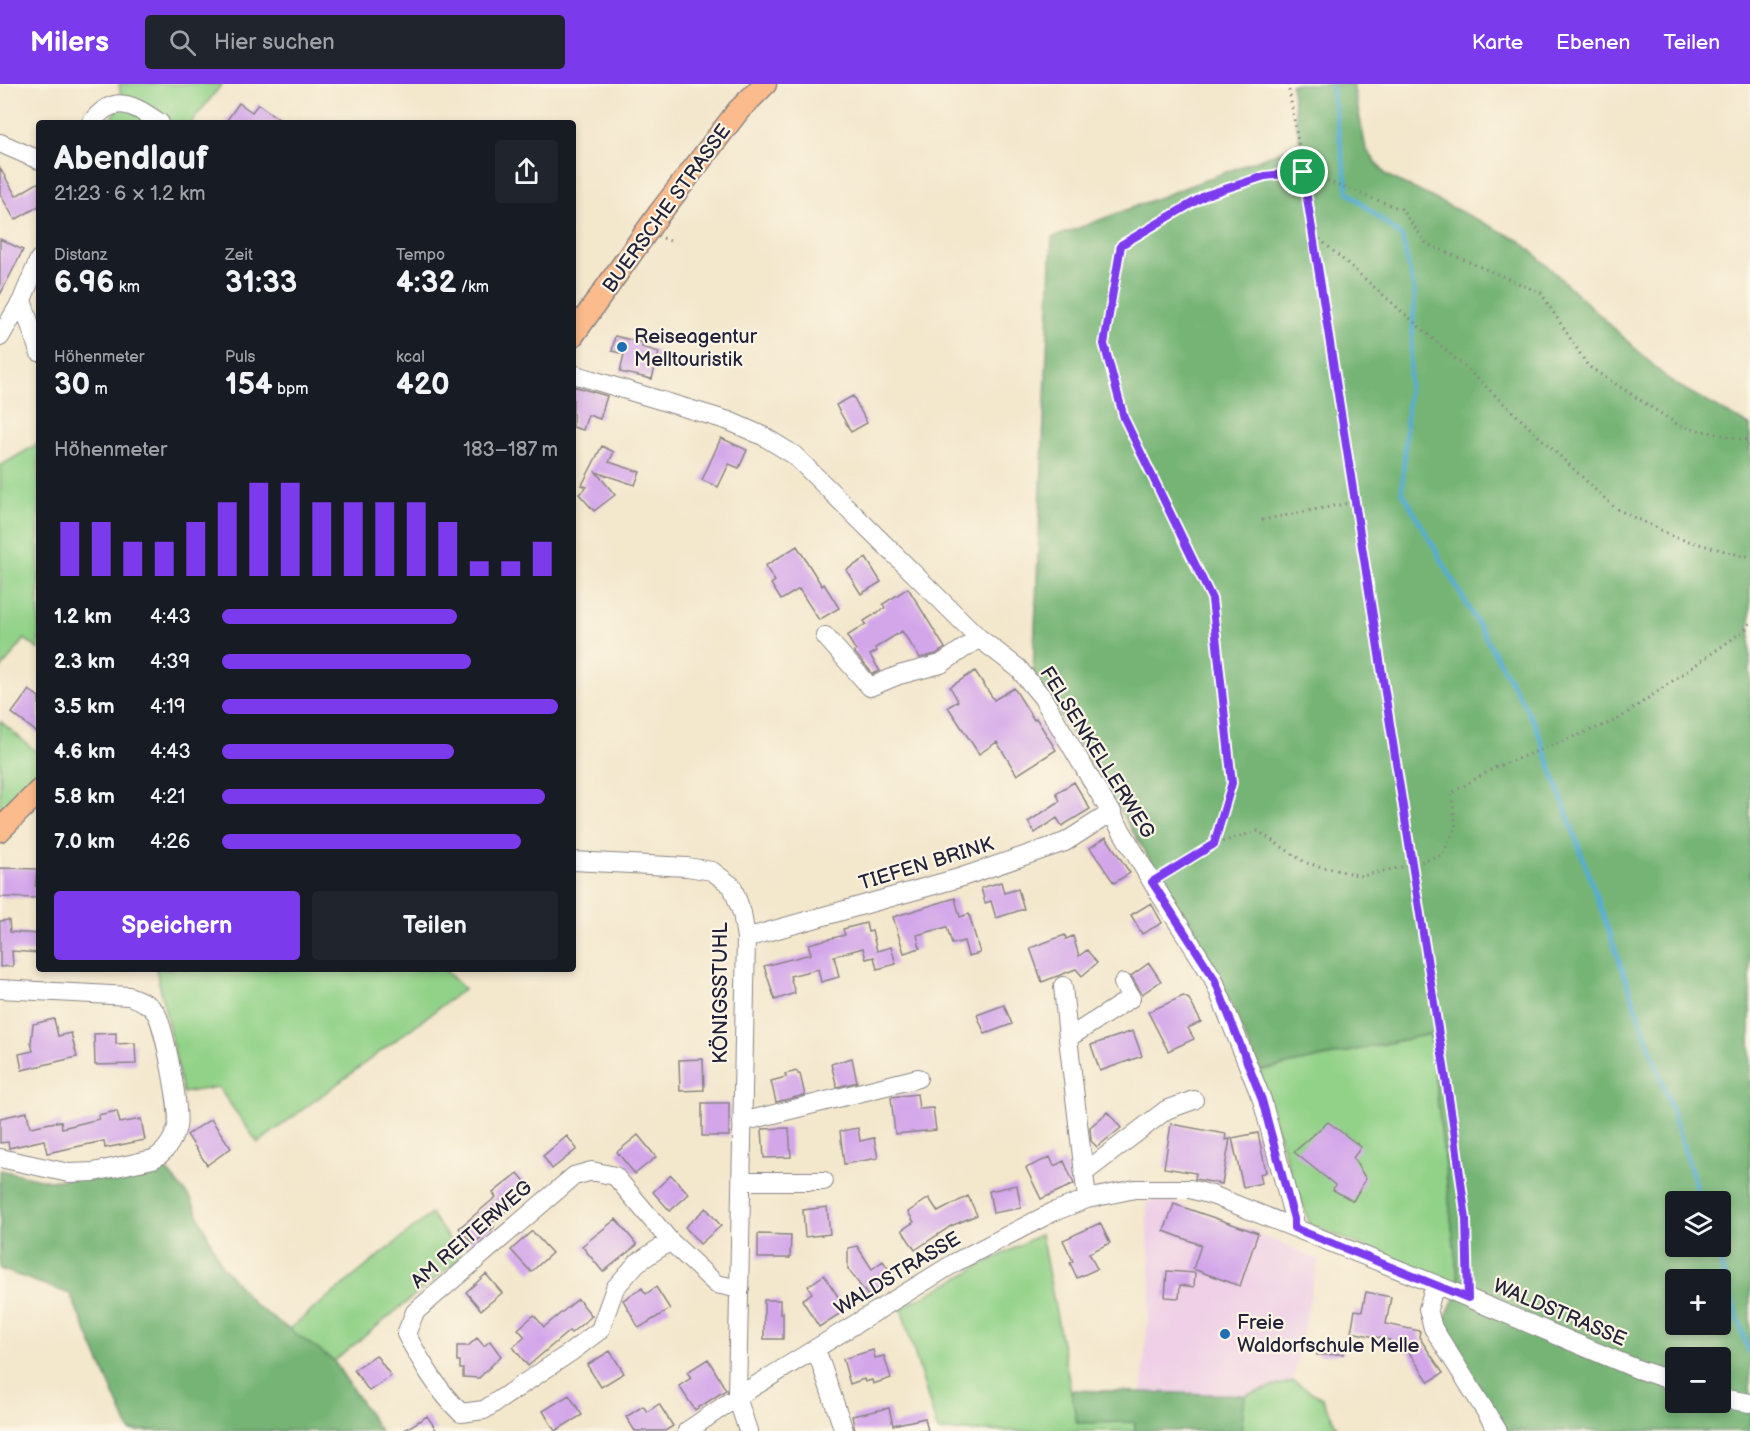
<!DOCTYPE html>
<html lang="de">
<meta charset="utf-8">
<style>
:root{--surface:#171b24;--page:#20242c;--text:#f1f3f6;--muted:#9ea1a6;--accent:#7c3aed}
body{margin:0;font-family:"Balsamiq Sans",sans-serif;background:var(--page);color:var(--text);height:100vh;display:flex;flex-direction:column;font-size:22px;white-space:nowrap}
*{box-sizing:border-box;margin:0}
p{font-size:20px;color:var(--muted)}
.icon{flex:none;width:33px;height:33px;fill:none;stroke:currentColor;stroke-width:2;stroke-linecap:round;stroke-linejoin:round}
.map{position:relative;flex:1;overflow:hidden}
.sheet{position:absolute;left:36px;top:36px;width:540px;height:852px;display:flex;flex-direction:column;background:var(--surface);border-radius:6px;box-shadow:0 3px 9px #0003}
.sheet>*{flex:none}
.fabs{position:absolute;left:1665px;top:1107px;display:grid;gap:12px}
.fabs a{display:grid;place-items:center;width:66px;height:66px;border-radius:6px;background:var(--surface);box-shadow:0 3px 9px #0003;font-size:30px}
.pin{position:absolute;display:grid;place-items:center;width:51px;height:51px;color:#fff;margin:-26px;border:3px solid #fff;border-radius:50%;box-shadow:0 2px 6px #0007}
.round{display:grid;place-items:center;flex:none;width:63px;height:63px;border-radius:6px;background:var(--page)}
.overview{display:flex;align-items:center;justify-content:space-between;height:102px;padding:0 18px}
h1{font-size:33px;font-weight:700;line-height:45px}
.metrics{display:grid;grid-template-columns:repeat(3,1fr);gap:9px;height:102px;padding:6px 18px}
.metrics div{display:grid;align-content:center}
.metrics b{font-size:30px;font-weight:700}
.metrics small{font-size:16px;font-weight:400}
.metrics p{font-size:16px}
.chart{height:168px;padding:12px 18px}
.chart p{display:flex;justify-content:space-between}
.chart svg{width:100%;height:108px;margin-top:6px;stroke:var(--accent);stroke-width:6}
.action{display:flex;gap:12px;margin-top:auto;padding:12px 18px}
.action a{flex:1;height:69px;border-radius:6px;background:var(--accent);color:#fff;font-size:24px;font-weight:700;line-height:69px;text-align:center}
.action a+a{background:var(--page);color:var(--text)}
ul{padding:0 18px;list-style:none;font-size:20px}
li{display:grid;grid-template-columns:96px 72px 1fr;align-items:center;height:45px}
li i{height:15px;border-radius:8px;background:var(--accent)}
header{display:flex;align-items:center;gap:36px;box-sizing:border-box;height:84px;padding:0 30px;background:var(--accent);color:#fff}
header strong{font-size:28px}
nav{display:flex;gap:33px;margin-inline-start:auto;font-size:21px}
.search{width:420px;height:54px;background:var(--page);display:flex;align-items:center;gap:15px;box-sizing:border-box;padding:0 21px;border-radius:6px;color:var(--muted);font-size:22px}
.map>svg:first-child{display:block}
.built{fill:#efd0e6}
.green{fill:#92d288;stroke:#5a7a62;stroke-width:1.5}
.forest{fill:#75b474;stroke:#4c6b58;stroke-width:1.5;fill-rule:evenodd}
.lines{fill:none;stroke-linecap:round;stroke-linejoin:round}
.stream{stroke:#55add2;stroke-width:4.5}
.building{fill:#d3a6ea}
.minor-casing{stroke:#8a8484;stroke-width:20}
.major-casing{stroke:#8a8484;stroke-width:25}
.path{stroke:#8a8484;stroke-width:3;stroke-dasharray:1.5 4.5;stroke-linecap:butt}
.minor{stroke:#fff;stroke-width:18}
.major{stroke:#fbbb8c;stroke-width:22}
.route-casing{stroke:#fff;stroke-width:12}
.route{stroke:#7c3aed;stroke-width:8}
.poi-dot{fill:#1f6fb2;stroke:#fcf5e5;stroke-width:2}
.labels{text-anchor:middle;stroke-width:4.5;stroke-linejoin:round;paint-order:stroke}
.street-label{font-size:20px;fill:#22223b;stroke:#fcf5e5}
.poi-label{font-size:20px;fill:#22223b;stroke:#fcf5e5;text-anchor:start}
</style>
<header>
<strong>Milers</strong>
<div class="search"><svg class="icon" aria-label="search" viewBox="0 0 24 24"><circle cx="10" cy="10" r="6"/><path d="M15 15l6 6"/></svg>Hier suchen</div>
<nav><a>Karte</a><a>Ebenen</a><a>Teilen</a></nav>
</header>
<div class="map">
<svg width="1750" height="1347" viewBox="0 0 1750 1347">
<rect width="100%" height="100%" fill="#fcf5e5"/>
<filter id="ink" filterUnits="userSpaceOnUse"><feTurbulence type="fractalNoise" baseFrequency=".0167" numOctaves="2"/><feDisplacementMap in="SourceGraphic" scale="12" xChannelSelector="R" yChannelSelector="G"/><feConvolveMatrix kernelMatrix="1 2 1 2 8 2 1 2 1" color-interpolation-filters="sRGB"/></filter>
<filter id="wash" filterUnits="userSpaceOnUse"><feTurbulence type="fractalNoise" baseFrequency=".008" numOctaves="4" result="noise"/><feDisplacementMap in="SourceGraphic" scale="24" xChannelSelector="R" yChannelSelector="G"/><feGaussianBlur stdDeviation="1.35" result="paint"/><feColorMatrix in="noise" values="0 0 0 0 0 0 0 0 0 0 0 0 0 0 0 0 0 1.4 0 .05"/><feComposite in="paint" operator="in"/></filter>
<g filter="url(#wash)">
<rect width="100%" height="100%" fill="#f3e7cc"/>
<path class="built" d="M1146,1117H1169L1281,1159L1318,1176L1293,1297L1245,1311L1141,1308L1151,1204Z"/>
<path class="green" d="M119,0H222L191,39H108L122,20Z
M39,359V566L25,555L0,586V382Z
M0,637L39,670V689L0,728Z
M156,885H444L464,905L258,1059L218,1003L183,1009Z
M1430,950L1459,1204L1310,1140L1287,1078L1259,987Z
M431,1130L462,1173L334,1277L289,1245Z
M1041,1150L1077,1339L1135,1338V1347H938L901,1224Z
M1293,1297L1322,1314L1339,1347H1241L1245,1311Z"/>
<path class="forest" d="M1291,0H1353L1366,65L1386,91L1521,157L1670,297L1750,342V1347H1507L1441,1243L1459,1204L1430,950L1259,987L1218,889L1127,738L1033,588L1052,154L1300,60ZM1676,1118H1720V1162H1676ZM1676,1196H1720V1240H1676ZM1676,1274H1720V1318H1676Z
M165,1085L191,1115L222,1182L254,1220L334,1277L380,1347H130L70,1210L0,1185V1086L49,1097Z
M1071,1306L1245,1311L1241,1347H1135V1338L1077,1339Z"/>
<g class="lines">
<path class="stream" d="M1331,0L1348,108L1402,153L1415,211L1402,407L1536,642L1667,1011L1701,1118
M1715,1162L1750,1272"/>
</g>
<g id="blocks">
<path class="building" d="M239,19L252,28L258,20L284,39H225Z
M0,84L16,112L39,98V122L15,136L0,110Z
M0,155L23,166L0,211Z
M615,252L643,259L642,263L659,268L652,295L620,288L624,270L612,267Z
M573,302L607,312L600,335L588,331L583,346L573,343Z
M853,312L867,339L851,348L836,321Z
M721,354L747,366L739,384L729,380L718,403L702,396Z
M602,362L614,368L609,378L640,388L635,401L596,388L615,411L594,427L579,410L587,403L582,401Z
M797,462L822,502L824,500L839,524L819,536L799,505L781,516L771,500L775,497L765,482Z
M866,474L881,498L861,510L846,486Z
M908,504L945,564L936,570L920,574L902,547L875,564L877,567L870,571L880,587L873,590L854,568L856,567L847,552L866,540L864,537L885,524L883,520Z
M975,587L994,616L1014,604L1034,636L1036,634L1056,666L1017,691L997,658L979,670L948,623L958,617L950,603Z
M29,606L39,613V650L12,629Z
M1074,698L1090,725L1062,742L1057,734L1035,749L1028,738L1060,717L1056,709Z
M1106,753L1130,789L1114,799L1090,764Z
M0,784L37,785L35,802H39V814L0,813Z
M1001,798L1004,809L1018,805L1024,825L996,834L991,817L985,819L981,804Z
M955,814L960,833L969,830L980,869L968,872L964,857L952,860L947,843L917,851L920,864L904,869L893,833Z
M1151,819L1162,839L1142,850L1131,831Z
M9,836L10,848L39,850V869L12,867L13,882L0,883V837Z
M866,839L868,848L872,847L877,867L891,863L896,880L877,885L874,873L866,875L863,864L834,872L839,893L821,898L818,885L790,892L795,909L775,916L764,882L811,870L808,860L845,851L843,845Z
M1065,851L1066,855L1073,852L1079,872L1087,866L1097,879L1082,892L1076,885L1042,898L1030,864Z
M1149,879L1161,897L1142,910L1131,892Z
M1183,912L1189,915L1201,938L1188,944L1194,955L1168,967L1148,928Z
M1004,921L1012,940L985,950L977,931Z
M54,935L58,952L71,949L77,973L22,986L19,970L33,967L31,959L33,940Z
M1133,947L1142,972L1100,987L1091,961Z
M116,949V960L135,959L136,980L95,981L94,950Z
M852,974L857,998L837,1003L831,980Z
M703,975L704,1006L680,1007L679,976Z
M797,987L798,990H800L805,1011L776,1018L771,997L786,993L785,990Z
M917,1010L919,1025L933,1024L936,1046L895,1050L891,1013Z
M702,1019H729V1052H702Z
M117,1027L120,1039L141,1035L145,1056L105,1064L104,1057L47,1069L44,1056L9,1064L8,1058L0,1059V1034L27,1028L30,1043L61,1037L62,1044L99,1035L98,1031Z
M1108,1028L1121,1044L1097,1063L1091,1057L1090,1043Z
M211,1035L231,1064L207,1081L187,1051Z
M1328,1038L1361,1063L1353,1074L1366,1095L1353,1117L1333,1106L1335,1101L1294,1068Z
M1171,1040L1226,1050L1225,1056L1230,1055L1222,1100L1195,1095L1196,1089L1164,1084Z
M789,1044L791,1073L764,1074L762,1045Z
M858,1044L860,1057L874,1054L878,1074L844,1080L840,1047Z
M1258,1049L1266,1088L1260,1090L1262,1099L1243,1103L1232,1054Z
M638,1051L656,1073L635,1090L617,1068Z
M567,1052L577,1065L552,1085L543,1072Z
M1050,1073L1054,1082L1064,1077L1074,1100L1041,1115L1026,1084Z
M518,1089L532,1106L491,1139L494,1143L473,1160L459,1144L496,1113L493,1109Z
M671,1091L689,1110L670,1127L653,1108Z
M1017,1101L1021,1124L993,1129L989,1107Z
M968,1112L977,1131L951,1142L915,1166L902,1146L914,1138L908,1128L929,1114L938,1128Z
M1174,1120L1258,1149L1240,1202L1193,1185L1201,1161L1164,1147Z
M827,1123L830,1150L805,1153L803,1126Z
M706,1124L721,1142L700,1160L685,1143Z
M616,1135L637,1161L603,1188L582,1162Z
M1100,1139L1110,1159L1089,1169L1097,1185L1077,1194L1070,1179L1073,1177L1063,1156Z
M532,1147L552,1169L531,1188L511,1166Z
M758,1150L791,1151L790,1174H758Z
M857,1162L872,1185L883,1177L895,1194L868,1212L848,1185V1164Z
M1167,1187L1195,1189L1194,1203L1180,1201L1179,1214L1165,1213Z
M486,1190L502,1209L481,1226L466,1208Z
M824,1191L842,1219L840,1221L844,1227L819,1243L802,1216L812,1209L808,1202Z
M656,1203L670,1225L639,1244L623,1216L642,1204L646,1210Z
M1366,1208L1391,1213L1386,1240L1420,1247L1419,1253L1443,1289L1429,1298L1408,1267L1388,1263L1390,1256L1351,1248L1355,1226L1362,1227Z
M578,1215L592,1232L571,1249L569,1247L528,1282L513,1263L525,1253L518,1245L534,1231L544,1243Z
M764,1216H780V1230L783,1228V1255H764Z
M477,1254L484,1262L490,1257L501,1272L479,1294L463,1293V1285H460V1277H457V1262H468Z
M1343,1258V1270L1317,1271L1316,1259Z
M873,1266L875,1274L884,1272L891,1294L873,1300L872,1296L865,1298L864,1295L850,1300L843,1275Z
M610,1267L624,1289L601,1303L587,1281Z
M376,1271L391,1292L369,1307L354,1286Z
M708,1275L726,1306L695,1326L679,1302L691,1294L687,1288Z
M569,1311L582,1331L555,1347L543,1327Z
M659,1320L673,1342L665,1347H635L626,1333L643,1322L647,1328Z
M889,1324L893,1341L925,1334L928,1347H855L852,1332Z
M427,1332L437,1347H403Z"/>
</g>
</g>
<g filter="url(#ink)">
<use href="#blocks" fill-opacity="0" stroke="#8a8484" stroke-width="1.5"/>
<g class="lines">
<defs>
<path id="minor" d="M91,39C114,8 134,21 160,39
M0,59L39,76
M22,216L39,268
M0,253L22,216L39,175
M573,290L729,337L763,352L794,371L979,554L1018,584L1042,613L1152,798L1213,894L1262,1016L1294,1135V1144
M825,552L870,603L899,591L941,580L979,554
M573,777L687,783L712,787L732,802L742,829L746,854C742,1007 741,1160 737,1313L748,1347
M746,854L959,794L1065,758L1112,728
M1063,902L1068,954
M0,905L129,912C139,916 149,919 156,929C164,942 181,1028 177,1043C173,1056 165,1069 153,1075L94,1088L69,1089L0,1074
M742,1038L918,994
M1084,1089L1166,1026L1194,1016
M743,1097H824
M1087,1115L1068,954L1131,914L1123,899
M670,1157L637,1179L615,1204L600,1246L571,1268L484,1326L461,1329C438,1307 421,1277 406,1250L415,1228L574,1092L592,1087L615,1092L670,1157L716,1200L740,1205
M1435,1200L1428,1225L1433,1244L1498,1347
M816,1265L844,1347
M1720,1314L1750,1319
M687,1347L737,1313L956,1178L1053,1128L1087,1115L1135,1105H1190L1212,1111L1435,1200L1637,1285L1676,1298"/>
<path id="major" d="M573,251L659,130L738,27L765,0
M0,746L39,707"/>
</defs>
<use href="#minor" class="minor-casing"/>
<use href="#major" class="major-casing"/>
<path class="path" d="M1288,0L1314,150L1355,418L1414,780L1442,771L1456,743L1451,709L1496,683L1617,636L1745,546L1750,538
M1315,151L1465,283L1615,424L1677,454L1743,472H1750
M663,154L670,157
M1262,436L1355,418
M1214,760L1232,699L1212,515L1124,334L1103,260L1121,161L1206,111L1265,92L1303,88L1401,125L1427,160L1541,209L1588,282L1680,342L1746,356L1750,361
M1165,790L1214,760L1258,747L1306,779L1362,792L1414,780L1454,1045L1466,1135L1467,1197
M1693,1318L1707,1324"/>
<use href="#minor" class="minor"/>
<use href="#major" class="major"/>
</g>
</g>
<g class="lines" filter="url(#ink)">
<defs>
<path id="route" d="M1303,88L1454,1046L1466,1135L1468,1214L1294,1144V1135L1262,1016L1214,894L1152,798L1214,760L1232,699L1212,515L1124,334L1104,260L1121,161L1206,111L1265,92Z"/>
</defs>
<use href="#route" class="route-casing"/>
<use href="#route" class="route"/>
</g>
<g class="poi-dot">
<circle cx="622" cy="263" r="6"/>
<circle cx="1225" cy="1250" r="6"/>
</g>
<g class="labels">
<g class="street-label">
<text transform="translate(666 124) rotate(-54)" y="7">BUERSCHE STRASSE</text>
<text transform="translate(1098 668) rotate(58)" y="7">FELSENKELLERWEG</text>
<text transform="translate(926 779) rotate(-17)" y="7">TIEFEN BRINK</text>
<text transform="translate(720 909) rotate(-90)" y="7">KÖNIGSSTUHL</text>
<text transform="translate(471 1150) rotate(-41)" y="7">AM REITERWEG</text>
<text transform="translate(897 1189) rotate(-31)" y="7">WALDSTRASSE</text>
<text transform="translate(1560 1228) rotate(23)" y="7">WALDSTRASSE</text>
</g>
<g class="poi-label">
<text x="634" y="259">Reiseagentur<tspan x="634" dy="23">Melltouristik</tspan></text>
<text x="1237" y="1245">Freie<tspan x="1237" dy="23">Waldorfschule Melle</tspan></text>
</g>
</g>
</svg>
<div class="fabs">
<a><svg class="icon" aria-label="layers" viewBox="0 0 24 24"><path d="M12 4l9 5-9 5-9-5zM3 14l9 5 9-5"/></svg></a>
<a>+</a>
<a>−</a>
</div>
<div class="pin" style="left:1303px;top:88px;background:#1e9e55"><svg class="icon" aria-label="arrive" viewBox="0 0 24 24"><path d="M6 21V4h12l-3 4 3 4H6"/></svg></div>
<section class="sheet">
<div class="overview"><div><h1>Abendlauf</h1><p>21:23 · 6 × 1.2 km</p></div><a class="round"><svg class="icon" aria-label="share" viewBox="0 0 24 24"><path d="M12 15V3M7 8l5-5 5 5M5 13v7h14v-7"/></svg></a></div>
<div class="metrics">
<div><p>Distanz</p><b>6.96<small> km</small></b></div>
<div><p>Zeit</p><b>31:33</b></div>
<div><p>Tempo</p><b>4:32<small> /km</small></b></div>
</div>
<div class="metrics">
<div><p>Höhenmeter</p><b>30<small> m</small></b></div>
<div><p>Puls</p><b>154<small> bpm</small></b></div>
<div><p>kcal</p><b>420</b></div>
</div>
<div class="chart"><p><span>Höhenmeter</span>183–187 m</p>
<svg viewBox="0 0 160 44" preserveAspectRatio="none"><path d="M5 44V22M15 44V22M25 44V30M35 44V30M45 44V22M55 44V14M65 44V6M75 44V6M85 44V14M95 44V14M105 44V14M115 44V14M125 44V22M135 44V38M145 44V38M155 44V30"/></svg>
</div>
<ul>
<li><b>1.2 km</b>4:43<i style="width:70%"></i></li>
<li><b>2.3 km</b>4:39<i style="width:74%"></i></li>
<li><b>3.5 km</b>4:19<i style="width:100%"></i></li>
<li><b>4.6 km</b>4:43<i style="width:69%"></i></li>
<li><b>5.8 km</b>4:21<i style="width:96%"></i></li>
<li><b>7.0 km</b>4:26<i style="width:89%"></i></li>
</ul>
<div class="action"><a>Speichern</a><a>Teilen</a></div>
</section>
</div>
